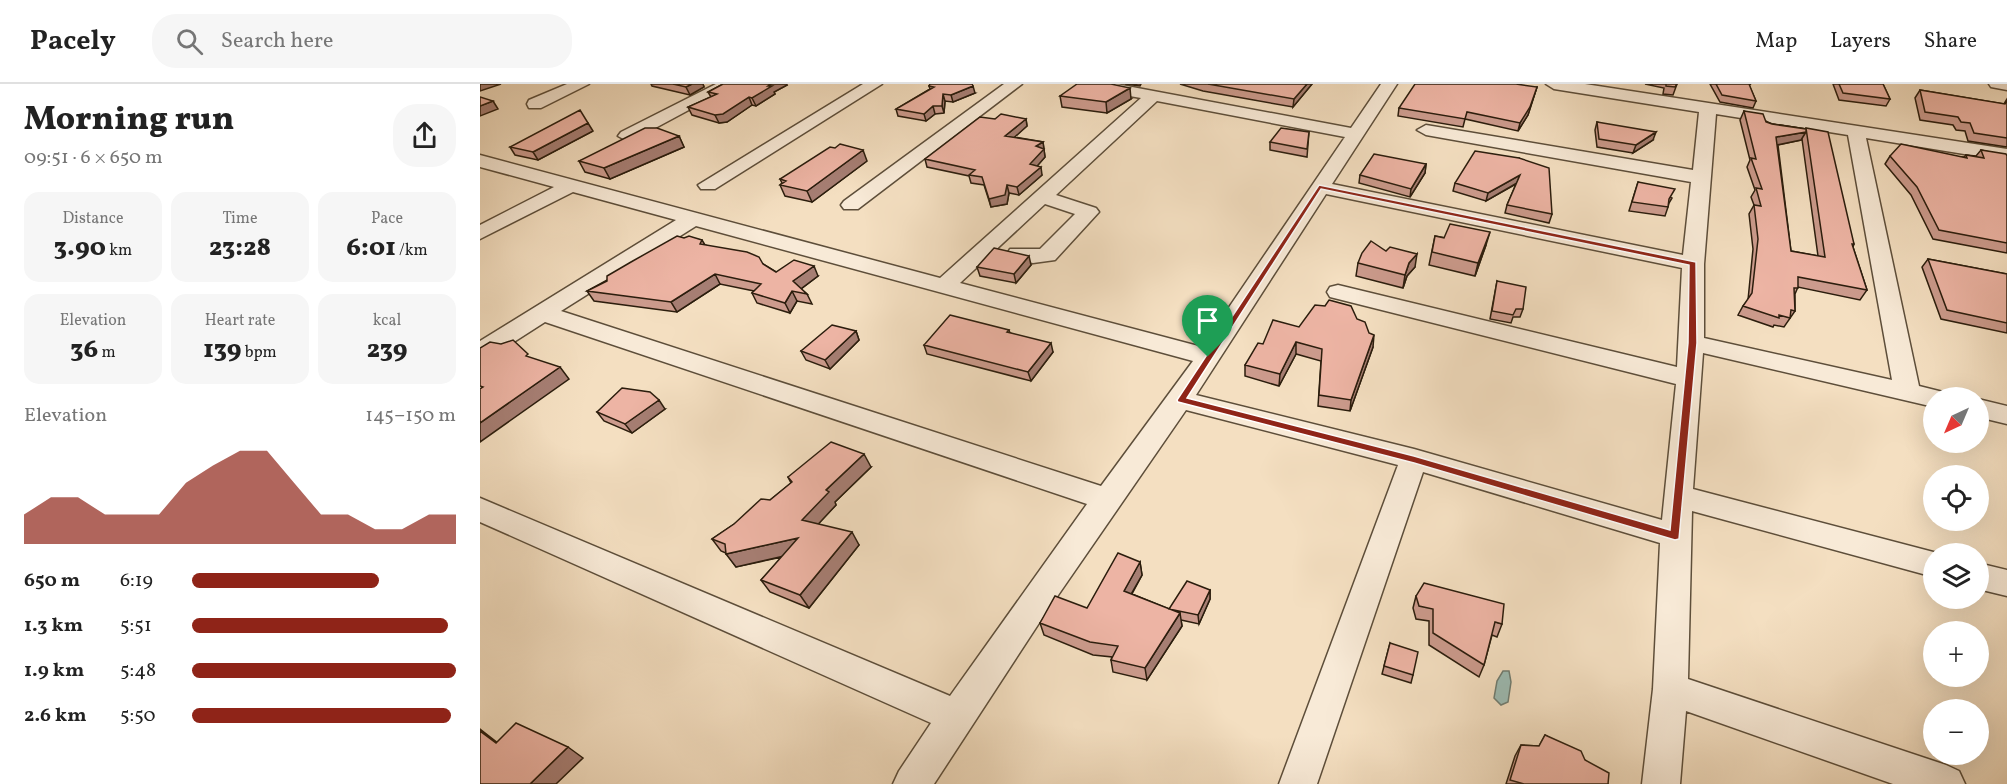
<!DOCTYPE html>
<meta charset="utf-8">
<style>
:root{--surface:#fff;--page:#f6f6f6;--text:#222;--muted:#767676;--line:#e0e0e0;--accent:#8f2418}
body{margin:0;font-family:Vollkorn,serif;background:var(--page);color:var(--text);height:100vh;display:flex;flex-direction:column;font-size:22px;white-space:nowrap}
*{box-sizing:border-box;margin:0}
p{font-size:20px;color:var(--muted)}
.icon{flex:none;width:33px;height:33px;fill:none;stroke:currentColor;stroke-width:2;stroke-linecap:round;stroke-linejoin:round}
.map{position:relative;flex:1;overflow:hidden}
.sheet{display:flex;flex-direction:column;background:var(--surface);width:480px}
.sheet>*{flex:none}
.needle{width:39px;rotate:224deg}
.controls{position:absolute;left:1443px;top:303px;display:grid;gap:12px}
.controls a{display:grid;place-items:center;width:66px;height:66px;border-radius:50%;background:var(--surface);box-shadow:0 6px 24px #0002;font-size:30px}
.pin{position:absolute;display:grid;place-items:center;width:51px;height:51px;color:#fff;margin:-62px -26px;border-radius:50% 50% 50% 0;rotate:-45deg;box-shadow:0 0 6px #0007}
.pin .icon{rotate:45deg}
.round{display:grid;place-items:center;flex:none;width:63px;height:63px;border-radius:24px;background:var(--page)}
.summary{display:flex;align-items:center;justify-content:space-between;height:102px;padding:0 24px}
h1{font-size:33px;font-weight:800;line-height:45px}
.stats{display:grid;grid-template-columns:repeat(3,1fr);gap:9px;height:102px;padding:6px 24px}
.stats div{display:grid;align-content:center;border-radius:15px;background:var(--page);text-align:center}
.stats b{font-size:26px;font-weight:800}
.stats small{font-size:16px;font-weight:400}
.stats p{font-size:16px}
.chart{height:168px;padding:12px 24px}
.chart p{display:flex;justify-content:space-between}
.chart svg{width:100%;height:108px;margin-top:6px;fill:var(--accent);opacity:.7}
ul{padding:0 24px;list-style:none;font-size:20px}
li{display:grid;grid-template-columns:96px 72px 1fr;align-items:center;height:45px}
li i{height:15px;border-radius:8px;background:var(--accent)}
header{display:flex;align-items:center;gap:36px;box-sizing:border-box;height:84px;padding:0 30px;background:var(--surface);border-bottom:2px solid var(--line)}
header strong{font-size:28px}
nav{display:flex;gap:33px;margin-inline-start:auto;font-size:21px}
.search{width:420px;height:54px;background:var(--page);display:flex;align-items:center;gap:15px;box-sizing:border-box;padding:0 21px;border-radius:24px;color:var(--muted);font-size:22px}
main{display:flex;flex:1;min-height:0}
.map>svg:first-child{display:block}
.water{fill:#9cbcb4;stroke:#6f7c71;stroke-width:1.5}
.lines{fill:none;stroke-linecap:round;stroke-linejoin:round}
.minor-casing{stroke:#5d4e3a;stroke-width:3}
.minor{fill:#f8ead7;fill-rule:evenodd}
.wall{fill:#cc9b8d;stroke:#2b1d0d;stroke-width:1.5;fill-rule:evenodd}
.shaded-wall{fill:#a67e73;stroke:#2b1d0d;stroke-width:1.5}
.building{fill:#edb4a4;stroke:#2b1d0d;stroke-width:1.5}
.route{fill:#8f2418;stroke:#fff;stroke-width:1.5;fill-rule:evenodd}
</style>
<header>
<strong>Pacely</strong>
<div class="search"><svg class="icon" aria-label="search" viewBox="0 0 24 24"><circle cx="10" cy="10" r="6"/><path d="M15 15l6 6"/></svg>Search here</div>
<nav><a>Map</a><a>Layers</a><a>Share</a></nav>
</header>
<main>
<section class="sheet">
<div class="summary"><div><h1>Morning run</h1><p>09:51 · 6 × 650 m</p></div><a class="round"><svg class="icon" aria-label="share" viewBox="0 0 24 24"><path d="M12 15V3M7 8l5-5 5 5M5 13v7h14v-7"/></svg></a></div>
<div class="stats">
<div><p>Distance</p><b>3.90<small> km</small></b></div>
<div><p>Time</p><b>23:28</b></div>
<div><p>Pace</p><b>6:01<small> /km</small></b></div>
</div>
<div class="stats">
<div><p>Elevation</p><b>36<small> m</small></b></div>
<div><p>Heart rate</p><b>139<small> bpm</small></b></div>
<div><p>kcal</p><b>239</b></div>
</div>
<div class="chart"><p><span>Elevation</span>145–150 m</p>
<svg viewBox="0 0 160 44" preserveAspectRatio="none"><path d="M0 44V32L10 25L20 25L30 32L40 32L50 32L60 19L70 12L80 6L90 6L100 19L110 32L120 32L130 38L140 38L150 32L160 32V44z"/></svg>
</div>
<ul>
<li><b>650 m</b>6:19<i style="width:71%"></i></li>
<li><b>1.3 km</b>5:51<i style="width:97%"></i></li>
<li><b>1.9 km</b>5:48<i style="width:100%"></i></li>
<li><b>2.6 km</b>5:50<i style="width:98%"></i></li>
</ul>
</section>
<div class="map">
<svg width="1527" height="700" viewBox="0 0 1527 700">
<rect width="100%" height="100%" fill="#f4dfc1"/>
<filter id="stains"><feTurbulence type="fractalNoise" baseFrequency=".00333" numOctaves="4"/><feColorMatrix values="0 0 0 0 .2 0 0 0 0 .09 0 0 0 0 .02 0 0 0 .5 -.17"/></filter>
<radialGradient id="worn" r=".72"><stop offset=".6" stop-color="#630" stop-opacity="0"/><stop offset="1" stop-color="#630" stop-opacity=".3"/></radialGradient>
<path class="water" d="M1023,587H1029L1031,598L1028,618L1021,621L1014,614L1017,597Z"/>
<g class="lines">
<defs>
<path id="minor" d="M87,0H109L61,24H49L47,20L49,16Z
M236,0H257L153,56L147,57L138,52L141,48Z
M383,0H402L235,105H221L218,101Z
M524,0H542L378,125H364L361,121L364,117Z
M602,0H636L871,44L901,0H917L852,100L1203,171L1211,98L946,51L937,46L946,41L1213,86L1219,28L1074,5L1066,0H1105L1527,65V77L1386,54L1439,302L1463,308L1467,314H1454V323L1223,269L1213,405L1461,470H1454V493L1212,427L1208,595L1466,681L1479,687L1485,700H1413L1206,627L1200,700H1162L1173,605L1180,459L943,388L837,700H799L918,381L706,326L563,533L454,700H413L419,687L451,639L0,438V414L470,612L607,420L65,238L9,274L0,276V257L196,136L93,108L0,155V141L74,103L0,83V71L460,194L661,14L610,5ZM677,17L865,53L722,263L480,199L565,120L595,130L560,165H530L527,170L530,175L553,179L575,176L619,128L616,124L576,111ZM1236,30L1368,51L1412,296L1224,254V180ZM846,110L1202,184L1197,283L858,201L850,203L847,208L850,213L1196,300L1182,436L934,365L716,311ZM216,142L713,277L621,402L81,227Z
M1509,0H1527V6L1511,3Z
M1498,315L1527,322V340L1498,333Z
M1498,479L1527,486V512L1498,505Z"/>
</defs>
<use href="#minor" class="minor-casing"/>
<use href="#minor" class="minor"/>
</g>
<path class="wall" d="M171,0H223L224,3L210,11L172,2Z
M243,0H306L307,1L294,8L295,10L276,22L272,21L247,38L239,39L212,31L208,23L231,13L228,8Z
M645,0H661L660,2Z
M700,0H832L813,23L723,7Z
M1165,0H1197L1193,11L1183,10L1184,4Z
M1230,0H1271L1269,1L1276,17L1273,24L1240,18Z
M1353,0H1403L1410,15L1406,22L1359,16Z
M449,2L495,9L473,18L465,17L464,29L455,30L446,37L418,32L416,25L450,5Z
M1057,3L1048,31L1038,47L985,35L983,43L918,32L919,24Z
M1440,6L1524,20L1527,15V63L1488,57L1485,47L1476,46L1473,41L1440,36L1435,14Z
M580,12L651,15L627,29L582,23Z
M1264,27L1292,40L1326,45V44L1374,160L1373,163L1387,206L1380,216L1318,203L1315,210V227L1304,243L1294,241L1293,243L1258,231L1263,222L1268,216L1273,165L1269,130L1274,121L1271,113L1275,106L1267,83L1270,76L1260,36ZM1322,55L1338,172L1311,167L1298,61L1321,56Z
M515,35H546L547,42L534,53L563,58L565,73L557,82L562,91L539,111L529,109L527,120L511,123L504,101L491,99L489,92L447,83L445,75Z
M1117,38L1173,56L1153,69L1117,63L1115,46Z
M113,47L58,76L35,71L30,63Z
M829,48L827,73L790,66V58Z
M199,52L204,63L130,95L105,88L99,77Z
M1501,66L1527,72V169L1453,155L1431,111L1405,80L1410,72L1484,73L1486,71L1496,72Z
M1039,74L1072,130L1069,139L1025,129L1027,121L1036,100L1006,117L973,107L975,99Z
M387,77L332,118L305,112L300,101L302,99L300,95Z
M946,80L945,89L930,113L879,99L880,91Z
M1158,98L1192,114L1189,119L1188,123L1185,132L1149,127Z
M955,152L1006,161L995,192L949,181Z
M204,154L222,156L225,161L283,180L296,188L338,192L321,205L327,210L332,220L317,217L310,229L277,219L272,209L274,207L240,200L197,228L114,217L107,207Z
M906,167L935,183L927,192L923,204L876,192L878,179Z
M1448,175L1527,190V249L1461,235L1442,183Z
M551,181L536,199L500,192L497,183Z
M1017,197L1043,225L1040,233H1033L1031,239L1010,235Z
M819,243L893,263L870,327L838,322L841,277L816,270L799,302L765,292V281L783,260Z
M529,246L530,249L573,268L551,297L447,270L444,261Z
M376,247L379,256L350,285L326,276L321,267Z
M185,325L152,349L124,337L117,328Z
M391,383L355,418L356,421L338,440L379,461L329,524L290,508L281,496L302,473L256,483L246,469L241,467L232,455L290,416L311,399L308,393Z
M660,478L662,491L652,510L689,525L730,506V515L719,540L701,536L702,542L667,596L633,588L631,576L632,573L613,571L564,551L560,539L607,524Z
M936,512L1022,540L1017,553L1012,551L1004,581L999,593L949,561V537L936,535L933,524Z
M910,559L933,591L931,599L902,590Z
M1065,651L1105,676L1128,700H1026L1035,672L1041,661L1059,662Z"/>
<path class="shaded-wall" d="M0,0H21L0,7Z
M212,0H223L224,3L210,11L206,3Z
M291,0H306L307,1L294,8L295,10L276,22L272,14Z
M827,0H832L813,23L814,15Z
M493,2L495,9L473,18L471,11Z
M1057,3L1048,31L1038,47L1040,39Z
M650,4L651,15L627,29L626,18Z
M463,10L465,17L464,29L462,22Z
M269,13L272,21L247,38L239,39L235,31Z
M13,17L18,25L0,32V22Z
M453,22L455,30L446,37L444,30Z
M546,35L547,42L527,60L525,52Z
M108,39L113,47L58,76L53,68Z
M1176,48L1173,56L1153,69L1156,61Z
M1326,48L1321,56L1292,62L1296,53Z
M199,52L204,63L130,95L124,84Z
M563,58L565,73L552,88L550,80L556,62Z
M383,66L387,77L332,118L327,107Z
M946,80L945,89L930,113L931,105Z
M561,83L562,91L539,111L537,103Z
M1040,91L1037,99L1006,117L1008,109Z
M527,101L529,109L527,120L511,123L509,115Z
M1010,148L1006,161L995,192L998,179Z
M937,170L935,183L927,192L923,204L925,191L929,179Z
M549,172L551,181L536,199L534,190Z
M334,182L338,192L318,207L313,197Z
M235,190L240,200L197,228L191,218Z
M312,207L317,217L310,229L305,219Z
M376,247L379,256L350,285L345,276Z
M894,251L893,263L870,327L871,316Z
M816,258V270L799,302L800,290Z
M571,259L573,268L551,297L548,288Z
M80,283L89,295L0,358V339Z
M179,316L185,325L152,349L145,340Z
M384,370L391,383L355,418L356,421L330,449L322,436L346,406Z
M372,448L379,461L329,524L320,511Z
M318,454L326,467L256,483L246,470Z
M660,478L662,491L646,519L644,507Z
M730,506V515L719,540L718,531Z
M700,529L702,542L667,596L665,584Z
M0,645L32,670L16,659L0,647Z
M88,663L103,674L76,700H50Z"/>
<path class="building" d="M193,0H212L206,3Z
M243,0H291L288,2H292L272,14L269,13L243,30L235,31L208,23L237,10L228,8Z
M450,0H492L493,2L471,11L463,10L462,22H453L444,30L416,25L454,3L449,2Z
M597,0H631L650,4L626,18L580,12Z
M728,0H827L814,15Z
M935,0H1036L1057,3L1050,23L1040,39L987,28L985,35L919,24Z
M1186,0H1197L1195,3L1186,2Z
M1236,0H1269L1276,17L1242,11Z
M1359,0H1403L1410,15L1363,9Z
M1440,6L1525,20L1527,16V54L1494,49L1490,39L1481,38L1478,33L1445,28Z
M0,13L13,17L0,22Z
M100,26L108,39L53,68L30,63Z
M1264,27L1283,30L1286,38L1292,40L1326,45V48L1296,53L1311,167L1345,173L1326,44L1348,48L1374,160H1372L1387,206L1318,193V204H1314L1315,227L1311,226L1310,234L1299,231V234L1263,222L1272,209L1278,155L1274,121L1281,122L1276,104L1282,105L1271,74L1276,75Z
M521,30L546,35L525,52L563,58L556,62L564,65L550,80L561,83L537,103L527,101L525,111L509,115L502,93L489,91L495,86L445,75L500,33L515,35Z
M1117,38L1176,48L1156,61L1119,55Z
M165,44H177L199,52L124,84L99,77Z
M801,44L829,48L827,65L790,58Z
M360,60L383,66L327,107L300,101L306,97L300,95L350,63L355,64Z
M1421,60L1487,74L1486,71L1504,74L1501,66L1526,70L1527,72V159L1459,146L1437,103L1410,72Z
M995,67L1039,74L1069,84L1072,130L1027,121L1040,91L1008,109L975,99Z
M894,70L946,80L931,105L880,91Z
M1158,98L1195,105L1189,115L1188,123L1152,118Z
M970,140L1010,148L998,179L952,168L955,152L964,154Z
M197,152L204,154L209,152L222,156L220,160L267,168L279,173L283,180L296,188L314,176L334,182L313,197L327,210L312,207L305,219L272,209L281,200L235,190L191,218L107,207L127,197V192L151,178Z
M891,157L906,167L910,163L937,170L929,179L925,191L878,179L882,169Z
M514,164L549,172L534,190L497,183Z
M1448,175L1527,190V239L1467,226Z
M1017,197L1046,203L1043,225H1036L1033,231L1012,227Z
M849,216L871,222L877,235L885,238L889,249L894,251L871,316L839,311L842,265L816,258L800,290L765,281L778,259L783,260L793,236L819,243L835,221L845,222Z
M470,231L529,246L527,248L571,259L548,288L444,261Z
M352,241L376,247L345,276L321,267Z
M33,256L48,270L46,272L80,283L0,339V305L3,303L0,302V264L10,258L21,260Z
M142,304L170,308L179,316L145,340L117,328Z
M351,358L384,370L346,406L349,408L322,436L372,448L320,511L281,496L318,454L246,470L245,460L232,455L254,440L281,415L290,416L312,398L308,393Z
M638,469L660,478L644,507L700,529L665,584L631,576L638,562L610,558L560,539L575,512L607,524Z
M707,497L730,506L718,531L689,525Z
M944,499L1024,520L1022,540L1015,538L1004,581L953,549V525L939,522L936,512Z
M910,559L938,568L933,591L904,582Z
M36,639L88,663L50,700H0V647L16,659Z
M1065,651L1101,667L1105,676L1129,689L1128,700H1044L1030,696L1041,661L1059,662Z"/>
<path class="route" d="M839,101L1216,178L1217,259L1199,455L1195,456L934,379L698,318L697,316ZM841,105L1209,181L1208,259L1190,446L934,372L707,314Z"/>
<rect width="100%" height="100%" filter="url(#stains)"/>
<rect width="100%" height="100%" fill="url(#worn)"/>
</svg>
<div class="controls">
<a><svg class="needle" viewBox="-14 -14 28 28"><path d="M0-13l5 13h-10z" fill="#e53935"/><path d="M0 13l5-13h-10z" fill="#767676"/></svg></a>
<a><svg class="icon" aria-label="locate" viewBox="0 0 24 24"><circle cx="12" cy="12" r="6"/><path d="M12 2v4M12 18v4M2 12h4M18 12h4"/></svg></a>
<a><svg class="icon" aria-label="layers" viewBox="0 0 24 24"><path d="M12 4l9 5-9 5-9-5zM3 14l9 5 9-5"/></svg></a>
<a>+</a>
<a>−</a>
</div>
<div class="pin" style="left:728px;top:273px;background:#1e9e55"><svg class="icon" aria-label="arrive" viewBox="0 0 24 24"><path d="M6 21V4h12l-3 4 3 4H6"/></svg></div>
</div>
</main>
